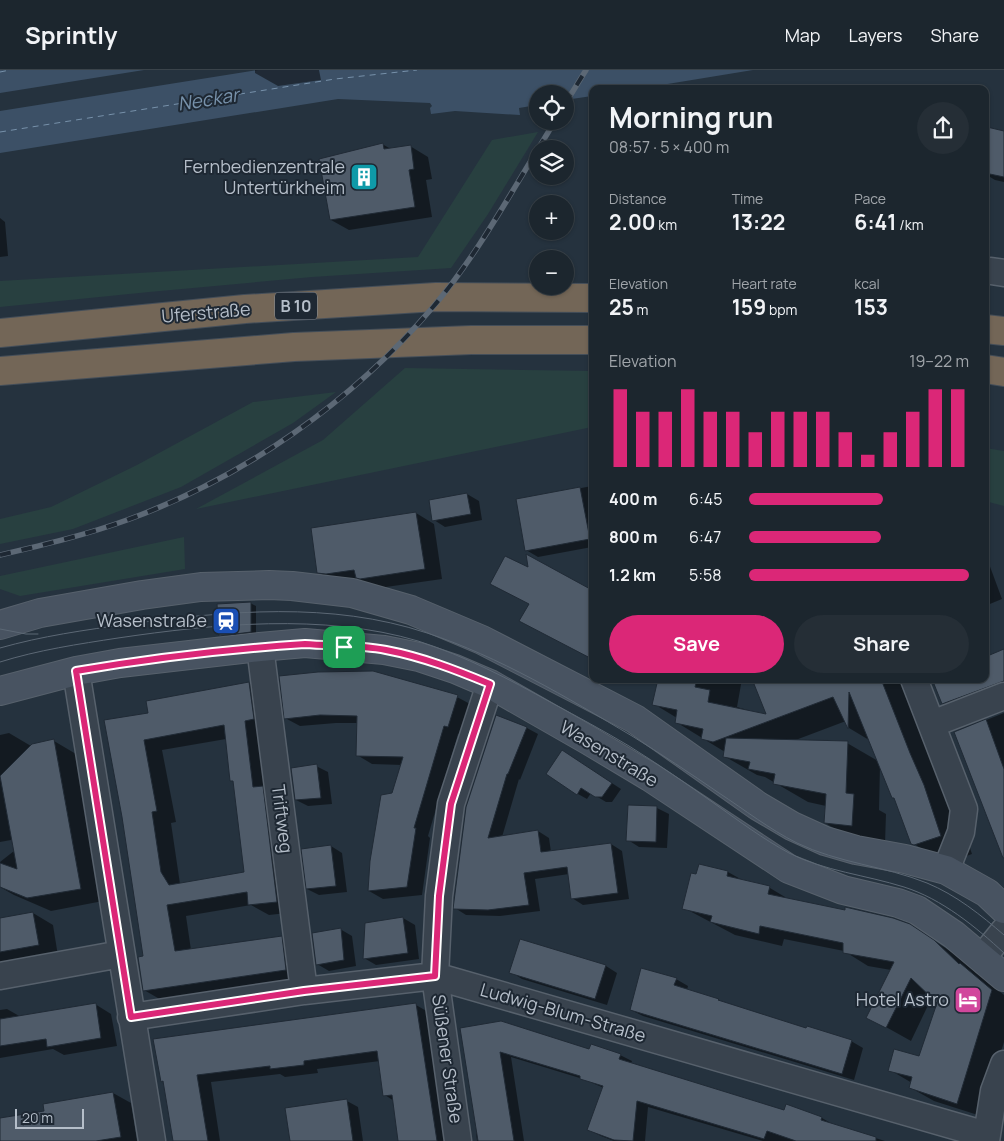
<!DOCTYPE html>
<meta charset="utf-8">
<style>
:root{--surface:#1c262e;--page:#252e36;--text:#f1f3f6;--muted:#a0a5aa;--line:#3a434a;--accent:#db2777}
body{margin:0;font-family:Manrope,sans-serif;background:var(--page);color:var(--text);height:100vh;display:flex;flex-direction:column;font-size:19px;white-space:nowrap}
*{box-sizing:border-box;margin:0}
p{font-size:16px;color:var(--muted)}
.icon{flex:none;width:28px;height:28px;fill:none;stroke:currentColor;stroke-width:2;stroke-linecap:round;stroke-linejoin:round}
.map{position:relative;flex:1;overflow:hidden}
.details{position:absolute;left:589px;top:15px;width:400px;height:598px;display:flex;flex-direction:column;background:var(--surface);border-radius:10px;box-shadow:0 1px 4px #0004,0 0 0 1px var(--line)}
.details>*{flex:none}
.fabs{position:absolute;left:529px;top:15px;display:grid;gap:10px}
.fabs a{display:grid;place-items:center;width:45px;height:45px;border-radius:50%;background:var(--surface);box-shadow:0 1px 4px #0004,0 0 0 1px var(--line);font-size:25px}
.scale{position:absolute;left:15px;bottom:12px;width:69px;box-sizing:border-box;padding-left:5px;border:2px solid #b5bec9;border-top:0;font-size:14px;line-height:18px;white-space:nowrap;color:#b5bec9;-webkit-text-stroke:4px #1e2833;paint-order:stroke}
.pin{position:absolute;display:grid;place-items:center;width:42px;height:42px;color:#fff;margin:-21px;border-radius:10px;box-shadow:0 2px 8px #0006}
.round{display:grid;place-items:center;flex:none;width:52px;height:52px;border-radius:26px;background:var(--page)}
.headline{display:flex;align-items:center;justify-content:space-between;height:85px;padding:0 20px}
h1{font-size:28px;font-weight:700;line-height:38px}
.stats{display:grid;grid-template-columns:repeat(3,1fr);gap:8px;height:85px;padding:5px 20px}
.stats div{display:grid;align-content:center}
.stats b{font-size:21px;font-weight:700}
.stats small{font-size:14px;font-weight:400}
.stats p{font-size:14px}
.chart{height:140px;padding:10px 20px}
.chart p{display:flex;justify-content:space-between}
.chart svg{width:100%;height:90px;margin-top:5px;stroke:var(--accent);stroke-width:6}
.cta{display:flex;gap:10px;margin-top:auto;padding:10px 20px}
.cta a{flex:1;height:58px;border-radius:30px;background:var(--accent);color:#fff;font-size:20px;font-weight:700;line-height:58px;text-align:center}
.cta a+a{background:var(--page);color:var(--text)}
ul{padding:0 20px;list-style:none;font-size:16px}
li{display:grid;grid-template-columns:80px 60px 1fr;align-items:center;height:38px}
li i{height:12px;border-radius:6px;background:var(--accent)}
header{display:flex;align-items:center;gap:30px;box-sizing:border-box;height:70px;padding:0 25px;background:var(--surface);border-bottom:1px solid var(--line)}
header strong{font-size:24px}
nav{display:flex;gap:28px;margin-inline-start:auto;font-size:18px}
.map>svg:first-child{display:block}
.green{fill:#284040}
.water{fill:#3c5066}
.shadow{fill:#0007;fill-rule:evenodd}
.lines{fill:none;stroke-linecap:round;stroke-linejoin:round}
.ferry{stroke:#7791aa;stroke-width:1;stroke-dasharray:6 5;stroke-linecap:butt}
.building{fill:#4f5b69;stroke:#202a35;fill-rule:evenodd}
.street-casing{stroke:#57616c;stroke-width:29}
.secondary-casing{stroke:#57616c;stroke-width:30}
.highway-casing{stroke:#444e59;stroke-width:30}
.street{stroke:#39434e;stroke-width:26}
.secondary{stroke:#485361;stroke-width:28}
.highway{stroke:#736657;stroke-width:28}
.tram{stroke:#5c6875;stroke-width:1}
.rail-casing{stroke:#5c6875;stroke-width:5.5}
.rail{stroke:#1e2833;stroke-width:4;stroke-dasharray:11;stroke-linecap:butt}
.route-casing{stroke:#fff;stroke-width:10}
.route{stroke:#db2777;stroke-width:6}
.labels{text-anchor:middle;stroke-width:4;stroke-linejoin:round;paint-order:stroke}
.shield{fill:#1e2833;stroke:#88919c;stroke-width:1}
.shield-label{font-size:16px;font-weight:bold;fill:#b5bec9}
.poi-label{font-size:18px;fill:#b5bec9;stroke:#1e2833;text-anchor:end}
.street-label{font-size:18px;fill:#b5bec9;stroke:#1e2833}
.water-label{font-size:19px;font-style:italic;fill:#7791aa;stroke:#1e2833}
</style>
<header>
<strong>Sprintly</strong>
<nav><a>Map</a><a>Layers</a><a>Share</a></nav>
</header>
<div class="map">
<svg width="1004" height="1071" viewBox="0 0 1004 1071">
<rect width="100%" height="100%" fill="#25323e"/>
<path class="green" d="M538,62L488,144L451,198L312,207L149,222L0,237V211L418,187L492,70Z
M405,298L592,301V357L196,439L323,370Z
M336,322L293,353L181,417L73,459L0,474V449L51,437L137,395L253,332Z
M985,378L1004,381V436L985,431Z
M184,467L185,499L20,526L0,519V506Z"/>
<path class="water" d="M0,0H144L0,23Z
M258,0H753L637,19H592V26L565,30V24H538L537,35L519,38L520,45L455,41L431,44L430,38L432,36L430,33L338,29L0,83V41Z"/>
<path class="shadow" d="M255,0H319L321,10L278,16L255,3Z
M1004,62V112L995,110L985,104V74Z
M382,74L391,79L410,76L428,87L432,109L426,110L432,147L349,160L331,150Z
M0,148L5,152L8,186L0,187Z
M592,416V477L538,487L526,480L517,430Z
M467,424L479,431L482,450L445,457L434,450Z
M416,443L434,454L442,509L379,518L363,511L345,514L336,513L318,502Z
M985,483L1002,529L985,536Z
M527,486L592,521V589L532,557L530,499Z
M250,533L256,536V565L226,568L220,565Z
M1004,580V632L966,647L943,633L933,609H985V589Z
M659,609H742L737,637L768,646L753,609H904L955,734L972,784L947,793L912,773L895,728L880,695L879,740L886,744L885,774L860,773L825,753L826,736L808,732L765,707L757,705L724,686L725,682L676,652L677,648L654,634ZM846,651L849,658L869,670L878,691L847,673L793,671Z
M249,613L268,624L296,842L269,845L251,835L186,846L191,880L282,867L301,878L305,911L163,931L144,920V887L123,747L150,644ZM226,669L231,710L235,712L246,803L180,814L171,753L176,752L162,680Z
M457,627L472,635L463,665L458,664L428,766L430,768L422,825L383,829L369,821L402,695L372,694L357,685L358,653H336L300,656L285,648Z
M1004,643V787L956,662Z
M527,658L538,664L520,710L519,709L502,767L538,761L549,768L551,782L611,774L622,781L629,829L583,835L572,828L569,804L535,809L540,841L500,846L466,845L455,838L467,738Z
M9,663L31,676L54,671L76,684L103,831L51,841L14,825L0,817V792L33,766L0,772V665Z
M572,687L621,719L612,732H606L591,723L587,729L578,724Z
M316,696L328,702L332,734L308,736L296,730Z
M657,738L669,744L667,778L639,777L628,770Z
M331,776L342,783L347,822L319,825L307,819Z
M728,802L744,811L770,818L790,830L909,855L958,886L976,903L984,908L1004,925V972L981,1046L934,1031L911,1018L912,1013L890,1000L920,987L939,933L932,927L911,971L868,947L891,900L868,896L844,881L784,869L782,876L735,865L684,838L697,805Z
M33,843L53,855L58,886L0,896V849Z
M403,848L415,855L419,889L376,895L364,888Z
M340,859L352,866L356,896L329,901L317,894Z
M567,884L606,896L617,903L607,935L522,909L511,902Z
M676,909L688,916L687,920L719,930L727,935L807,960L851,971L863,978L854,1010L643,946L631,940Z
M95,934L111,944L117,976L64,985L53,979L0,988V940L7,939L21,947Z
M416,935L430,943L450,1071H401L394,1031L385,1025L380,991L317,999L318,1003L285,1007L280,1004L211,1012L220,1071H174L165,1013L162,1011Z
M461,959L620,985L632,991L631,994L785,1041L787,1036L822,1048L834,1055L885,1071H763L648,1037L645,1071H614L601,1066L589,1060L604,1018L583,1009L511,987L524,1071H477L476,1062H477Z
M113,1023L131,1033L137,1071H0V1050L45,1042Z
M347,1031L358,1037L363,1071H291Z"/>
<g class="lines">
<path class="ferry" d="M0,2L10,0
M0,62L335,9L417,0"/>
</g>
<path class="building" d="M987,57L1004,61V107L985,103V68Z
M383,73L384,79L411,75L414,99L409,100L415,137L330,150L319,89Z
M580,417L590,469L525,481L516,429Z
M467,423L471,444L432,451L429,430Z
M416,442L425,499L360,509L356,508L354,500L326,504L317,503L311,458Z
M526,484L592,520V589L519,551L529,534L490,514L505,486L528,497Z
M251,532V562L219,566L217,534Z
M1004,579V611L942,634L932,609H985V587Z
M373,601L458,625L448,657L444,656L414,758H416L407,817L368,821L370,791L381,725L392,723L403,687L356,686L357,646L320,645L284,649L279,606L318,602Z
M658,609H697L695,617L710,620L708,632L766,644L752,609H881L910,683L924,715L941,766L914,775L911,774L894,728H892L849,622L848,659L833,627L713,672L701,669L703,659L675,653L677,640L652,635Z
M249,612L254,649L245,651L253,717L263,716L277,832L248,835L247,822L167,835L175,881L282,866L286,900L143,921L138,887L143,886L122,747L104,650L148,643L146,631ZM224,655L230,711H233L244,802L169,815L161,802L152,742L157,741L144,670Z
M496,645L527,657L508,704H507L488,768L538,760L541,782L611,773L618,823L571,829L567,797L524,803L529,835L488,840L453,839L466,737Z
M986,649L1004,699V788H1003L954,662Z
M726,668L848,671L846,723L854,724L852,756L824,753L826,724L773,714L775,704L748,699L750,692L723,687Z
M54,669L81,819L27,828L0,817V793L17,799L0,706L32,674Z
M562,680L612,713L602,727H595L581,718L577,725L546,704Z
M317,694L321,728L295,730L291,698Z
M628,735L657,736L656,772L626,771Z
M331,775L336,816L306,819L301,779Z
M699,794L728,801L727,806L770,816L768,824L845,840V837L893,848L910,854L934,870L959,894L960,893L992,920L957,1034L909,1018L912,1007L888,1001L894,979L919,986L937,933L911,908L886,958L866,948L894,892L843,883V873L760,856L759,864L710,852L712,846L682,839L691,803L696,804Z
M33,842L39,875L0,882V848Z
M403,847L408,883L363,889L365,853Z
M341,858L344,890L316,895L312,863Z
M520,869L606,895L595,929L509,903Z
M641,898L677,908L674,915L719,929L718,930L806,958L807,956L852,970L842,1004L630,940Z
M96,933L101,968L47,977L46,969L0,976V949Z
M416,933L437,1071H398L392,1025L383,1026L377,981L304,991V995L270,999V996L197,1005L208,1071H173L163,1011L161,1012L153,969Z
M501,951L589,979L591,974L621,984L619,989L784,1040L786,1034L822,1047L821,1050L876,1067V1071H796L767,1061L764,1069L637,1031L633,1071L614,1070L587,1060L603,1016L580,1009V1006L500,982L514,1071H478L460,958Z
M113,1022L121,1067L96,1071H0V1048L44,1041L43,1034Z
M347,1029L353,1071H290L285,1038Z"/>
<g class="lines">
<defs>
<path id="street" d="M991,201L1004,203
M260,577L304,921
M76,601L152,1071
M914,609L964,739L961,762L946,800
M932,654L1004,626
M982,888L1004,861
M0,906L121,884
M131,947L304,921L435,906L986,1065
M458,1071L435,906L439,826L451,734L490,614
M986,1071L994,1021L1004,994"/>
<path id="secondary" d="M0,555L40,543L142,525L201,517L269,515L292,516L352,523L411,540L482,570L635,649L758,736L792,756L825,771L856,780L905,789L946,800L987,823L1004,839
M0,621L76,601L120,593L260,577L305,573L384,580L419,587L455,599L490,614L588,670L650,707L789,799L843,820L898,833L917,840L954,865L1004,907"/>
<path id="highway" d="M985,259L1004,261
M0,263L245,239L436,227L592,228
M985,299L1004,302
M0,301L294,277L471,270H592"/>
</defs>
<use href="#street" class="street-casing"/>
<use href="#secondary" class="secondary-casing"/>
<use href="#highway" class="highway-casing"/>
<use href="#street" class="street"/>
<use href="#secondary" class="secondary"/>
<use href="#highway" class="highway"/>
<path class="tram" d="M0,559L26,564H38
M0,578C42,566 85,560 129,554C227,541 331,531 427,563C500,587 566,627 632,666C661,684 690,703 719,723C745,740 769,759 797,773C838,793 885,796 927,813C956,825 981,845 1004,865
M0,592C38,580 79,574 118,568C213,554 324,543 418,571C465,586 509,609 552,633C578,647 604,661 629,676C658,694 687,714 715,734C739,751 763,769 789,783C824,801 866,805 904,817C942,829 976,857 1004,883"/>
<defs>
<path id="rail" d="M565,34L586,0
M538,79L555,51
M0,485C43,475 86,465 127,450C245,407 352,332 433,237C474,189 505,133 538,79"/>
</defs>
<use href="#rail" class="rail-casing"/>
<use href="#rail" class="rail"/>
</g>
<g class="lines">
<defs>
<path id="route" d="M305,574C332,576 360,575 386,580C423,587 456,600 490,614L451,734L439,826L435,906L304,921L131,947L76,601C152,588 228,579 305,574Z"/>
</defs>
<use href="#route" class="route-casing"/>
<use href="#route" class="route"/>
</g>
<defs>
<symbol id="building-square" viewBox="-11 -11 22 22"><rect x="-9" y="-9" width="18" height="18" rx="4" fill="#0f9aa8" stroke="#1e2833"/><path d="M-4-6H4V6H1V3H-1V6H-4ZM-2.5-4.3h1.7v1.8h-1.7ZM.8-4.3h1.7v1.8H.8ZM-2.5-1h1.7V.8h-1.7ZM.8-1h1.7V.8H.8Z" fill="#fff"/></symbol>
<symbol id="station-square" viewBox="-11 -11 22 22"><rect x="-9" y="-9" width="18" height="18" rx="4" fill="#1a4fb4" stroke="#1e2833"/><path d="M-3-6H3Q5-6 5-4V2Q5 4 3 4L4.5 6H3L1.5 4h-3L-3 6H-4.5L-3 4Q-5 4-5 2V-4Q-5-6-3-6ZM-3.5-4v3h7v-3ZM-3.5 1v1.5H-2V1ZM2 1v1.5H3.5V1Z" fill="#fff"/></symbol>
<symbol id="hotel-square" viewBox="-11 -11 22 22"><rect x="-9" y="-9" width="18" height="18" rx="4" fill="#d1479c" stroke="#1e2833"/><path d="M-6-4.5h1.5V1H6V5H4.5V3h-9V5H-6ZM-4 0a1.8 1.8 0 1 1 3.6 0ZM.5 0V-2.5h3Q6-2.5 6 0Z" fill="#fff"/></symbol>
</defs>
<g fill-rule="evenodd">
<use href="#building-square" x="348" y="91" width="32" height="32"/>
<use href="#station-square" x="210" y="535" width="32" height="32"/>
<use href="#hotel-square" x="952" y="914" width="32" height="32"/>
</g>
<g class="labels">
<rect class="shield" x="275" y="222.5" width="42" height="27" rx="4"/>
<g class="shield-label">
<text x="296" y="242">B 10</text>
</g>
<g class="poi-label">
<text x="345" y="103">Fernbedienzentrale<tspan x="345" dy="21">Untertürkheim</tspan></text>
<text x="207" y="557">Wasenstraße</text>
<text x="949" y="936">Hotel Astro</text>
</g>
<g class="street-label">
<text transform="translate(206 243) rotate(-5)" y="6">Uferstraße</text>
<text transform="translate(609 684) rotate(31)" y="6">Wasenstraße</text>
<text transform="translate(282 749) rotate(83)" y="6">Triftweg</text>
<text transform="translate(563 943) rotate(16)" y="6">Ludwig-Blum-Straße</text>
<text transform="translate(447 989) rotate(82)" y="6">Süßener Straße</text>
</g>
<g class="water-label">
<text transform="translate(208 29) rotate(-9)" y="7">Neckar</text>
</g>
</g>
</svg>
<div class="fabs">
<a><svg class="icon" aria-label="locate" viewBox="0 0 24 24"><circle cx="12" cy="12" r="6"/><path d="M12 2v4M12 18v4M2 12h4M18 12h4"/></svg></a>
<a><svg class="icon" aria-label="layers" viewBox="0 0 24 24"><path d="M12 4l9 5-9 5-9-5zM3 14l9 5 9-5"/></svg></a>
<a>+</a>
<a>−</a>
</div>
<div class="scale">20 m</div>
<div class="pin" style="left:344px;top:577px;background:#1e9e55"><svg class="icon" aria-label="arrive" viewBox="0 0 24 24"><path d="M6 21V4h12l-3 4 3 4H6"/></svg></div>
<section class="details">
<div class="headline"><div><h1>Morning run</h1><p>08:57 · 5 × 400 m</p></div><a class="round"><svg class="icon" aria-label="share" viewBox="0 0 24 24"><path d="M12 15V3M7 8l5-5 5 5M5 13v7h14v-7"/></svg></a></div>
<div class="stats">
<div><p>Distance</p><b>2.00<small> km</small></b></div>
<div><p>Time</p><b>13:22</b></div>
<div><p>Pace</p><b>6:41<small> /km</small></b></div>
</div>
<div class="stats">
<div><p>Elevation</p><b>25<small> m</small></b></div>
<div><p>Heart rate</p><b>159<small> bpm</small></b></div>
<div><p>kcal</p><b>153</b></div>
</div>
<div class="chart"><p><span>Elevation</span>19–22 m</p>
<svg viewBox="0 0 160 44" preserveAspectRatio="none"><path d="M5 44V6M15 44V17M25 44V17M35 44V6M45 44V17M55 44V17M65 44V27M75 44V17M85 44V17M95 44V17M105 44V27M115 44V38M125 44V27M135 44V17M145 44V6M155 44V6"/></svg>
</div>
<ul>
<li><b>400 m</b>6:45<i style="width:61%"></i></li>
<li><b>800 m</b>6:47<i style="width:60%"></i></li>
<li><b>1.2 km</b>5:58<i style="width:100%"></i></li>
</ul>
<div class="cta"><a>Save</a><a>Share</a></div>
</section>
</div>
